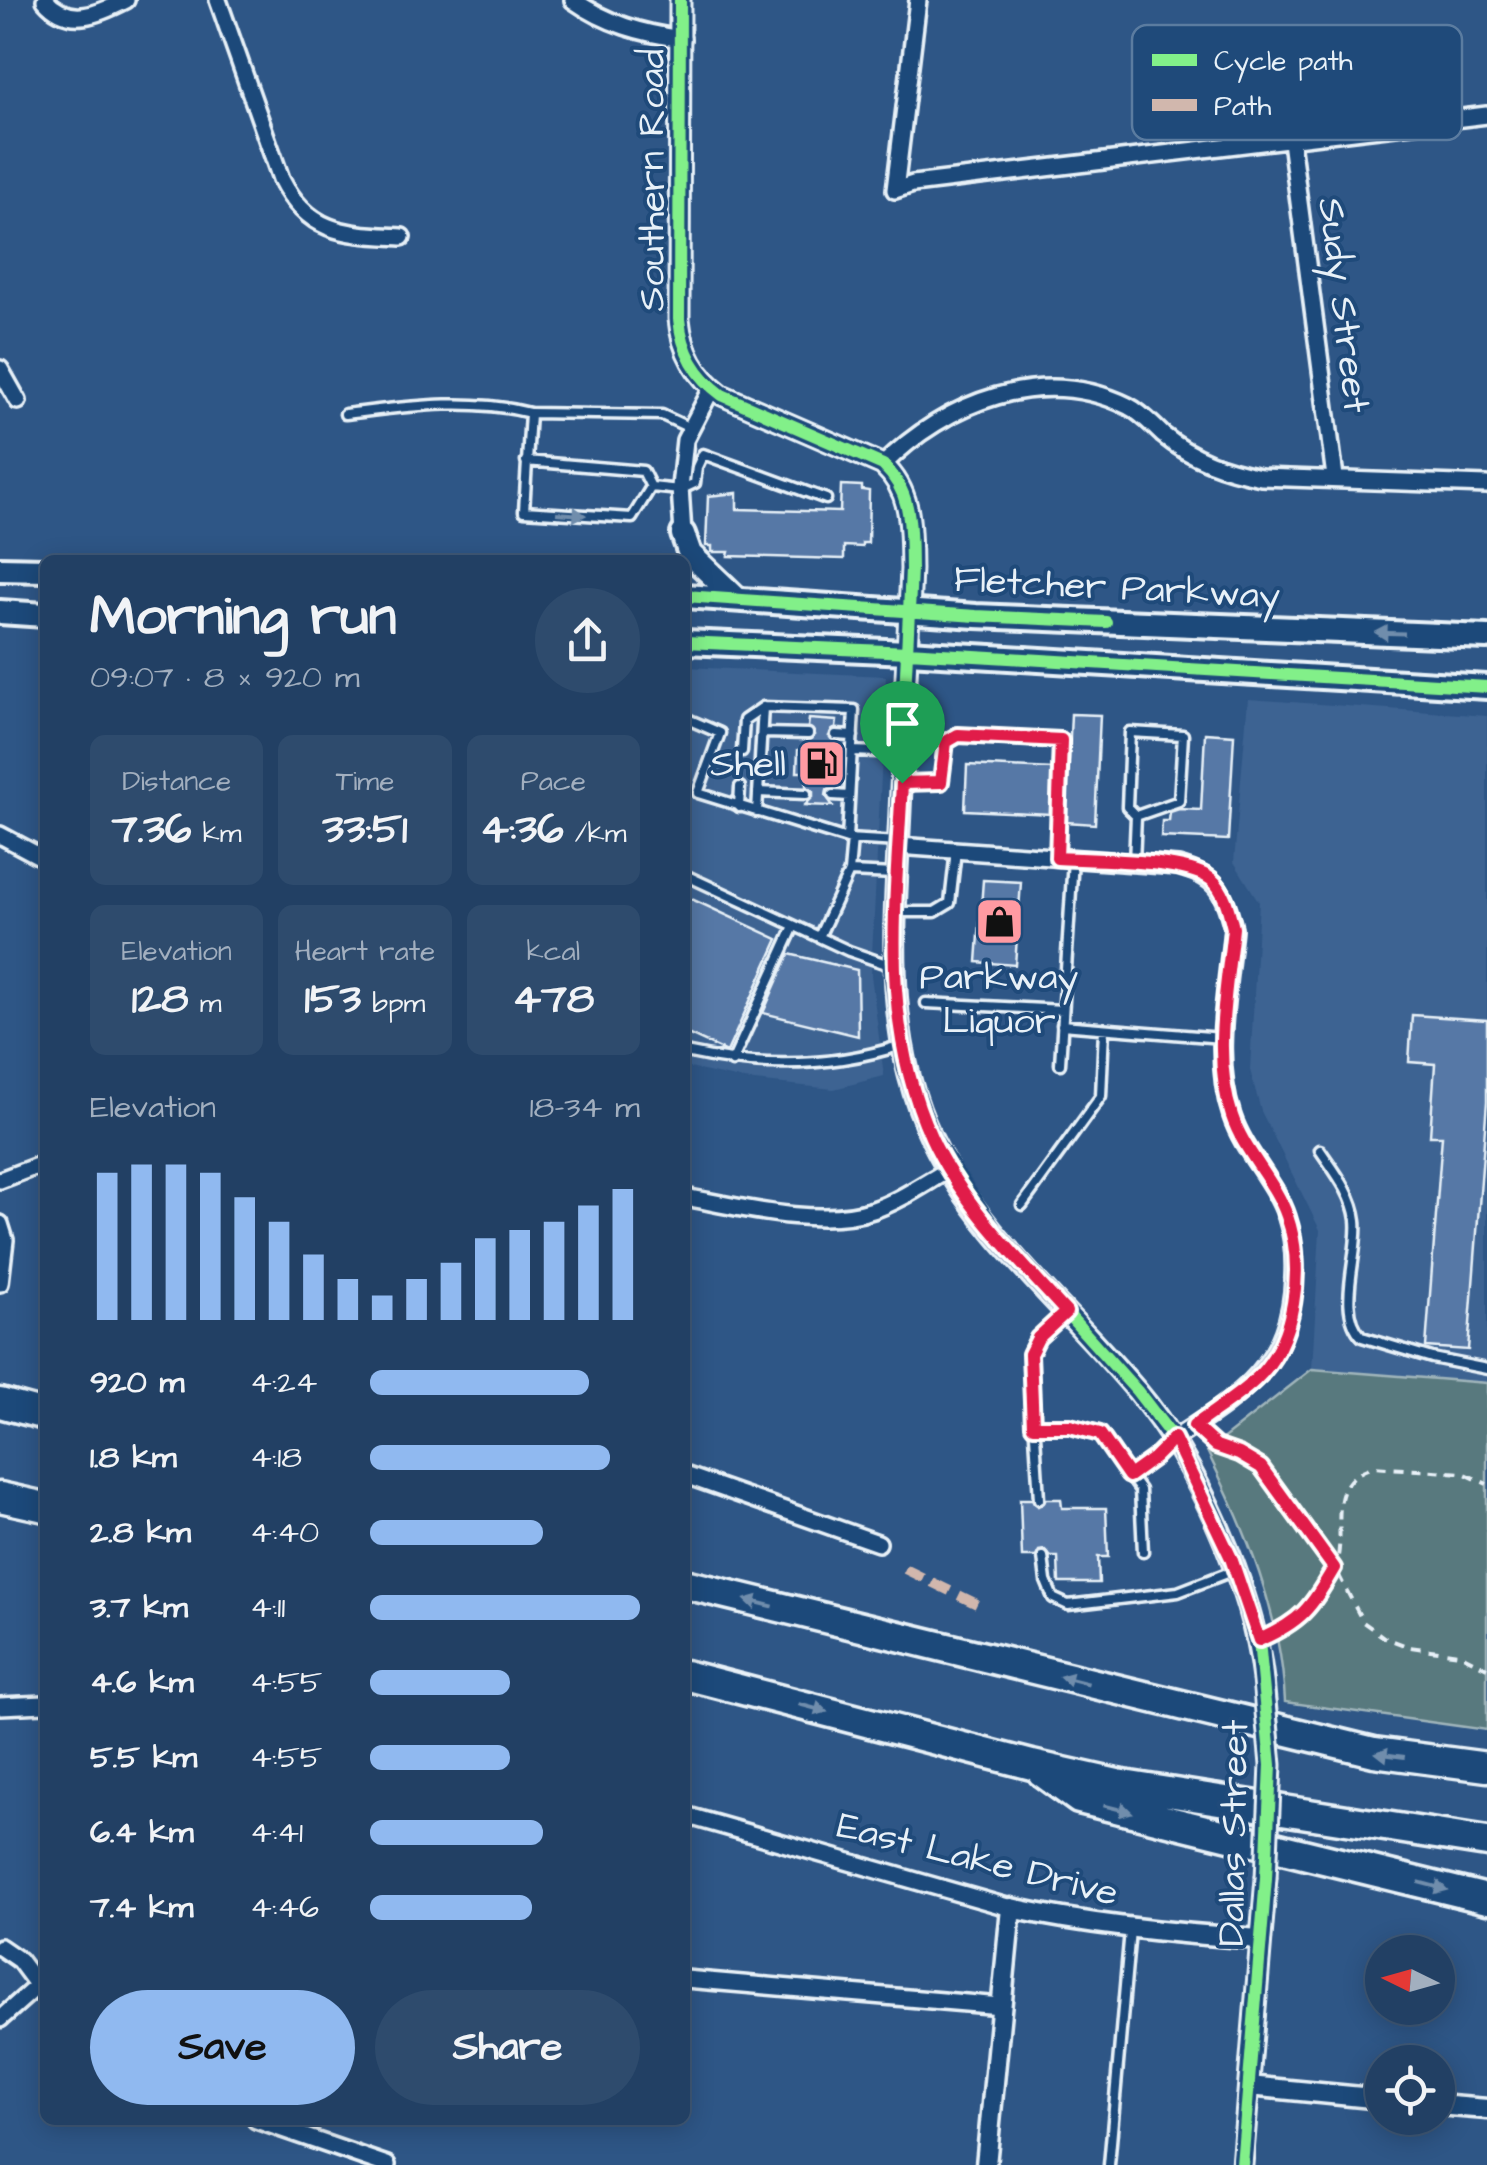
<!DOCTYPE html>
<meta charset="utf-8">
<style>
:root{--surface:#224064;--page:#2e4b6d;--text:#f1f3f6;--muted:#a2afbf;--line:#3f5978;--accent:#90b9f0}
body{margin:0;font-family:"Architects Daughter",sans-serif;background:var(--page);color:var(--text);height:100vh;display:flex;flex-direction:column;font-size:38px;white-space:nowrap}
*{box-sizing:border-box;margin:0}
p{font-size:32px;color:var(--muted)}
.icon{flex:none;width:55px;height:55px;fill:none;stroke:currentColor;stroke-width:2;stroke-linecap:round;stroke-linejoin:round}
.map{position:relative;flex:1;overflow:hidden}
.sheet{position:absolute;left:40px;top:555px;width:650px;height:1570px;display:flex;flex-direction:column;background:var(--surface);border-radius:15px;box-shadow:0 5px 25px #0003,0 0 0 2px var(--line)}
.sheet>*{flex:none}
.needle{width:65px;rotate:275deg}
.tools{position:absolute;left:1365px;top:1935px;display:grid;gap:20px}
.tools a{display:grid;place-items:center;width:90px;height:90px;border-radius:50%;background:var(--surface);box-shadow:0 5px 25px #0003,0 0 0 2px var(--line);font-size:50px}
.pin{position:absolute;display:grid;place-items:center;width:85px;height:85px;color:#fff;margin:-102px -42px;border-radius:50% 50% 50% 0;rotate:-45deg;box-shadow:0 0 10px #0007}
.pin .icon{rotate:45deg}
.round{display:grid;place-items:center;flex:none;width:105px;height:105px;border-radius:52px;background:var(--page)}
.overview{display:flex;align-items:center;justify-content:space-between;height:170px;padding:0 50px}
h1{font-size:55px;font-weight:700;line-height:75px}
.metrics{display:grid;grid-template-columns:repeat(3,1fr);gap:15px;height:170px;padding:10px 50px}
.metrics div{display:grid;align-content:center;border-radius:15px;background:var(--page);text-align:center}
.metrics b{font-size:42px;font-weight:700}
.metrics small{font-size:28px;font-weight:400}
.metrics p{font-size:28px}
.chart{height:280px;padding:20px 50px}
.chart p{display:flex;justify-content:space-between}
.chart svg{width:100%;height:180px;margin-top:10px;stroke:var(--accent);stroke-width:6}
.primary-button{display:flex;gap:20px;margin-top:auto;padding:20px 50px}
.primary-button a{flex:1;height:115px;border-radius:60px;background:var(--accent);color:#111;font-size:40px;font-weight:700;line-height:115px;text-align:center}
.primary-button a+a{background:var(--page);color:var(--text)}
ul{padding:0 50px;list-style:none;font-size:32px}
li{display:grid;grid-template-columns:160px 120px 1fr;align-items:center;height:75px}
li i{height:25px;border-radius:12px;background:var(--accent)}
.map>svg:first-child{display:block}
.built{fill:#3d6392}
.green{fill:#59797e;stroke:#a0b5bb;stroke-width:2.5}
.building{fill:#5678a6;stroke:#e8f1f8;stroke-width:2.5}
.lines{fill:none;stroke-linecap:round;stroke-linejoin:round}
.service-casing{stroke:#e8f1f8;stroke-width:15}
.minor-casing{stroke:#e8f1f8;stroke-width:22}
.tertiary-casing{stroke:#e8f1f8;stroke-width:25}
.primary-casing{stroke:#e8f1f8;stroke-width:30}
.motorway-casing{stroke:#e8f1f8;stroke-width:35}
.path{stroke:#e8f1f8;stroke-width:4;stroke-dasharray:10 8;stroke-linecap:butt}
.service{stroke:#1f4a7a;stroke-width:8}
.minor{stroke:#1f4a7a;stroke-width:15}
.tertiary{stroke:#1f4a7a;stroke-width:18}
.primary{stroke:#1f4a7a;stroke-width:22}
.motorway{stroke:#1f4a7a;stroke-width:28}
.tertiary-bridge-casing{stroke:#e8f1f8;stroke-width:25;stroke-linecap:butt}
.tertiary-bridge{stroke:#1f4a7a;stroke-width:18}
.quiet{stroke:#d1b7ad;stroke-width:10;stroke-dasharray:20 10;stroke-linecap:butt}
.cycleway-casing{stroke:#1f4a7a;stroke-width:19}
.cycleway{stroke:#82f089;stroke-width:12}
.oneway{fill:#6f8dac}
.route-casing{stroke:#fff;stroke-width:20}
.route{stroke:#e11d48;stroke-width:12}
.labels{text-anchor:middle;stroke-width:8;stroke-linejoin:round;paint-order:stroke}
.street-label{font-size:38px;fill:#e8f1f8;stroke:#1f4a7a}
.poi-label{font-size:38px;fill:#e8f1f8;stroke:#1f4a7a;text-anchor:end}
.key{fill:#1f4a7a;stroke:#5b7ca0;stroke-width:2.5}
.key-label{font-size:28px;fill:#e8f1f8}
</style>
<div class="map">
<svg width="1487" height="2165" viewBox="0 0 1487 2165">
<rect width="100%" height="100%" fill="#2e5686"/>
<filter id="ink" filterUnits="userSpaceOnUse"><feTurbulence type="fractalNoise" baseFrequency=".01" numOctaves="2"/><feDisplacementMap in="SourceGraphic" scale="20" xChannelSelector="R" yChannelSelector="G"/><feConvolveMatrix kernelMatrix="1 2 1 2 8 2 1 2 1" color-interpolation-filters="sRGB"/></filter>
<g filter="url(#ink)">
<path class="built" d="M685,667L886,676L871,975L884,1076L834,1089L744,1080L685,1067Z
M1248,699L1487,716V1383L1312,1369L1320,1230L1261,1111L1250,1070L1259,902L1234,862Z"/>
<path class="green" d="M1312,1369L1487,1383V1730L1285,1702C1281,1613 1246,1530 1207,1451Z"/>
<path class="building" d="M841,485L862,486V490L869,491L868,543H862V547L844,546V559L728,556L729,552H712V546H706L708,496L737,493V509L840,512Z
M1071,714L1100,715L1095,824L1066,822Z
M809,719L837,721L836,728L829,736L836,742L838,752L837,774L834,788L827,790L826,796L833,806L805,805L813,797V791L806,786L807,772H797L798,750H808V742L815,735L808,727Z
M1205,733L1234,735L1228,840L1161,837L1162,821H1169L1170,812L1179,809L1201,810Z
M967,765L1053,769L1051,814L965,810Z
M983,880L1021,882L1015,965L977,962Z
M685,896L778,939L727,1052L685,1033Z
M789,954L857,970L858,1036L763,1013Z
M1412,1015L1487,1020V1101L1468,1350L1426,1347L1442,1136H1430L1435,1064L1409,1062Z
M1020,1499H1032L1038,1506L1046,1499H1061L1062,1508H1106L1108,1557H1098L1099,1583H1059L1058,1557H1051L1045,1550L1039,1551L1036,1557H1022Z"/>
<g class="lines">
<defs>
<path id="service" d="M345,414C405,407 471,397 530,413
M526,461L643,471L651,487L680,490L695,483L697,467L703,454L826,499
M651,487L632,518L524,511L530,413L662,415L690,428
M685,718L720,733L698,793L847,839L899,842
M762,733L808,734
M836,735L853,736
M742,751L744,720L763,707
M852,751L903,753
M902,783L941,782L946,742L958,735L1061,741L1057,857
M758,792L806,794
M833,795L849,796
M739,807L740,787
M757,812L763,707L854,710L847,839
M1134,863L1136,816L1127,807L1130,732L1183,735L1179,801L1136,816
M849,872L895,874
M685,875L849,951L892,966
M895,912H935L950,903L956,850
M819,937L849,872L852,839
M926,1003L1063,1010
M1062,1025L1222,1038
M685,1052C757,1068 831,1068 902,1045
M732,1062L794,926
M1060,1064L1073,859
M1320,1150C1334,1171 1353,1194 1356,1220C1360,1254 1335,1310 1362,1337L1432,1358L1487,1369
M1022,1205L1101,1096L1104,1029
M1033,1426H1070L1100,1435L1140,1490L1143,1552
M1129,1475L1154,1458L1172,1441
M1039,1499L1030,1354L1038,1338L1065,1313
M1043,1557L1046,1581L1053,1598L1068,1605L1178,1592L1235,1570
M1109,2165L1130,1930"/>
<path id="minor" d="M45,0C69,28 99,14 126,0
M218,0L281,179C309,235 347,234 402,237
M573,0C607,24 641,33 682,39
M918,0L895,190L913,184L1487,115
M1291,141L1335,477
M0,369L18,401
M883,465C945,402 1042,364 1128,406C1142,413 1152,425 1163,435C1192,459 1225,470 1261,477L1487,485
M683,534L680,487L685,440L712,388
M0,835L45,859
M898,846L1178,866C1216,876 1224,890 1233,928C1228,989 1212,1057 1232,1116C1244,1152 1275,1181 1287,1217C1293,1235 1295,1258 1294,1277C1291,1364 1242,1395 1174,1439
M0,1180L45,1163
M685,1197C739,1207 820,1228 873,1210C900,1201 925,1183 950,1169
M0,1224L5,1240L0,1283
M685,1475L878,1543
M0,1706L45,1704
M685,1815L1011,1908
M0,1947L19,1960L45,1995
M685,1979L1001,2006
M0,2019L45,1979
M256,2120L387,2165"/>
<path id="tertiary" d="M680,0L679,319C682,352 696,376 722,395L883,465C914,494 910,530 911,569C907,650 904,731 900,811C895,922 882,1035 932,1139C978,1235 1070,1310 1137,1391C1197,1462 1252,1587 1263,1679
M1249,2086L1382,2099
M1438,2105L1487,2109
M986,2165L1011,1908C1094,1926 1177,1934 1261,1939
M1242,2165L1266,1878"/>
<path id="primary" d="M683,534L690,554L737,599
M0,569L45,570
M685,596L976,616L1487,637
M0,612L45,615
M685,642L908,652L1487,687"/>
<path id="motorway" d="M0,1403L45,1415
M0,1497L45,1507
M685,1584L1374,1752L1487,1767
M685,1675L1032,1765L1117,1784L1487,1842
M1042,1772L1079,1799L1487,1899"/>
</defs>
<use href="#service" class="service-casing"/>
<use href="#minor" class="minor-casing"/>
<use href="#tertiary" class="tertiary-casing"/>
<use href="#primary" class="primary-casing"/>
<use href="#motorway" class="motorway-casing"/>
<path class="path" d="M1205,1436L1215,1447L1239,1454L1261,1467L1335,1568L1363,1622L1385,1638L1410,1647L1459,1654L1487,1668
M1271,1635C1300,1622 1330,1593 1337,1561C1346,1525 1324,1482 1373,1467L1463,1473L1487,1484"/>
<use href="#service" class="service"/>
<use href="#minor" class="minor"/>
<use href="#tertiary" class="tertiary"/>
<use href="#primary" class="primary"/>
<use href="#motorway" class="motorway"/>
<defs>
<path id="tertiary-bridge" d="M1263,1679L1271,1765L1266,1878"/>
</defs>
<use href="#tertiary-bridge" class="tertiary-bridge-casing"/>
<use href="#tertiary-bridge" class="tertiary-bridge"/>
<path class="quiet" d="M905,1569L985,1608"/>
<defs>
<path id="cycleway" d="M680,0L679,319C682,352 696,376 722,395L883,465C914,494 910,530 911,569L892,966L906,1068L932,1139L994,1232L1137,1391L1174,1439L1231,1558L1259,1641L1271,1765L1266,1878L1242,2165
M685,596L976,616L1106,622
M685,642L908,652L1487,687"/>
</defs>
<use href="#cycleway" class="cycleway-casing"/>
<use href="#cycleway" class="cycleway"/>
</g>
<defs><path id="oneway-solid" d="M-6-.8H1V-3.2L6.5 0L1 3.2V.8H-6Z" transform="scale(2.5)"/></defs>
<g class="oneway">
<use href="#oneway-solid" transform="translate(571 514) rotate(4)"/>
<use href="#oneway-solid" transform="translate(1390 633) rotate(-178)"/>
<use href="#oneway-solid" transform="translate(759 1603) rotate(-166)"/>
<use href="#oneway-solid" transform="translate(1074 1680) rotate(-166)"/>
<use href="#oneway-solid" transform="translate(813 1708) rotate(15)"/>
<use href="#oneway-solid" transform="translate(1390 1755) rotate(-172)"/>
<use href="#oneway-solid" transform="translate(1118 1809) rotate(14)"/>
<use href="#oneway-solid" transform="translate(1433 1886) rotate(15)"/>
</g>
</g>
<g class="lines" filter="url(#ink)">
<defs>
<path id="route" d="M958,735L1061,740L1057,858C1092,860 1185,859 1211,879C1224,889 1229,911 1233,928C1227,989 1212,1056 1232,1116C1244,1152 1275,1181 1287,1216C1305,1267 1296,1342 1255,1380C1237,1397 1214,1411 1194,1426L1216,1446L1239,1454L1261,1467L1334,1568C1310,1609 1302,1621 1259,1640L1231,1558L1174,1438L1154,1458L1129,1476L1100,1434L1070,1426H1033L1030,1354L1038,1338L1066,1312C1018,1259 961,1203 931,1137C879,1022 896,905 902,783L941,782L946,742Z"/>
</defs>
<use href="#route" class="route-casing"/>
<use href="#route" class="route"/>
</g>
<defs>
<symbol id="fuel-square" viewBox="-11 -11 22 22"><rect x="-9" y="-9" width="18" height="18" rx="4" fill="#ff9aa2" stroke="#1f4a7a"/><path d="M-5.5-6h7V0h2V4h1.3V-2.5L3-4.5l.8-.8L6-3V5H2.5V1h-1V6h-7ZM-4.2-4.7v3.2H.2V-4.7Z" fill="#111"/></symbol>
<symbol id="shop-square" viewBox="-11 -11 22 22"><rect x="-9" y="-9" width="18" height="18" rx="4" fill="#ff9aa2" stroke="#1f4a7a"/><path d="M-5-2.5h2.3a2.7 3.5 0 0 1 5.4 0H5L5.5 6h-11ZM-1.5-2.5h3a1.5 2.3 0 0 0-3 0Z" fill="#111"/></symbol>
</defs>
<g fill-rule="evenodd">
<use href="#fuel-square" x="794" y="736" width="55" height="55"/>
<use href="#shop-square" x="972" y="894" width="55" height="55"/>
</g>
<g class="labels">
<g class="street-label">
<text transform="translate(651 180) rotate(-90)" y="13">Southern Road</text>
<text transform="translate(1345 305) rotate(83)" y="13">Sudy Street</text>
<text transform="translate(1117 586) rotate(3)" y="13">Fletcher Parkway</text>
<text transform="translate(1232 1833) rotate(-89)" y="13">Dallas Street</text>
<text transform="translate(978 1858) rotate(14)" y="13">East Lake Drive</text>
</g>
<g class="poi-label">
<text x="786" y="776">Shell</text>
<text x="999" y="989" text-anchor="middle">Parkway<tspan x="999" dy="44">Liquor</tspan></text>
</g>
</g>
<rect x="1132" y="25" width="330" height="115" rx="15" class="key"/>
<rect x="1152" y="54" width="45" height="12" fill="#82f089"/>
<rect x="1152" y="99" width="45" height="12" fill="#d1b7ad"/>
<g class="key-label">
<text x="1214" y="70">Cycle path</text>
<text x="1214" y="115">Path</text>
</g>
</svg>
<div class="tools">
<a><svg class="needle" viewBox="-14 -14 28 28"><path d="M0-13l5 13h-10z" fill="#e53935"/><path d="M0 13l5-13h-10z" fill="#a2afbf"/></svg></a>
<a><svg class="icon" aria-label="locate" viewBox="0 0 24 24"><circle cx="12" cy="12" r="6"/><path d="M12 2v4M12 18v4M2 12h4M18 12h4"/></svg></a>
</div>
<div class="pin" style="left:902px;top:783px;background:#1e9e55"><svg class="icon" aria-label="arrive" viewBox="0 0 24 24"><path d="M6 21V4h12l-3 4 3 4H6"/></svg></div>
<section class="sheet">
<div class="overview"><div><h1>Morning run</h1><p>09:07 · 8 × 920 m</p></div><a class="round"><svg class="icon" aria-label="share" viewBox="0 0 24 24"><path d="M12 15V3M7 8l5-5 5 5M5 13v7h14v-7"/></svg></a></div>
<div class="metrics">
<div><p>Distance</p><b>7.36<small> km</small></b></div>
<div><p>Time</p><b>33:51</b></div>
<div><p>Pace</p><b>4:36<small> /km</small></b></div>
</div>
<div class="metrics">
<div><p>Elevation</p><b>128<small> m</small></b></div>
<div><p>Heart rate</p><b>153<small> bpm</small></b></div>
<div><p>kcal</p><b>478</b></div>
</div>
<div class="chart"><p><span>Elevation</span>18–34 m</p>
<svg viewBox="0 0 160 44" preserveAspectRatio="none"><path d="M5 44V8M15 44V6M25 44V6M35 44V8M45 44V14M55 44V20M65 44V28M75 44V34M85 44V38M95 44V34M105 44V30M115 44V24M125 44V22M135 44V20M145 44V16M155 44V12"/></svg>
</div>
<ul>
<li><b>920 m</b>4:24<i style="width:81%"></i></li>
<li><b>1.8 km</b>4:18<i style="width:89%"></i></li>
<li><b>2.8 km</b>4:40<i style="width:64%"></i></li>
<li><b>3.7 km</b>4:11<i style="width:100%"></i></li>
<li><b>4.6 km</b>4:55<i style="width:52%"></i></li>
<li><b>5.5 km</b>4:55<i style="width:52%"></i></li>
<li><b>6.4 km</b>4:41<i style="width:64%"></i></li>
<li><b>7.4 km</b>4:46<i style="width:60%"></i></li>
</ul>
<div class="primary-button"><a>Save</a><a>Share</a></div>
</section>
</div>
